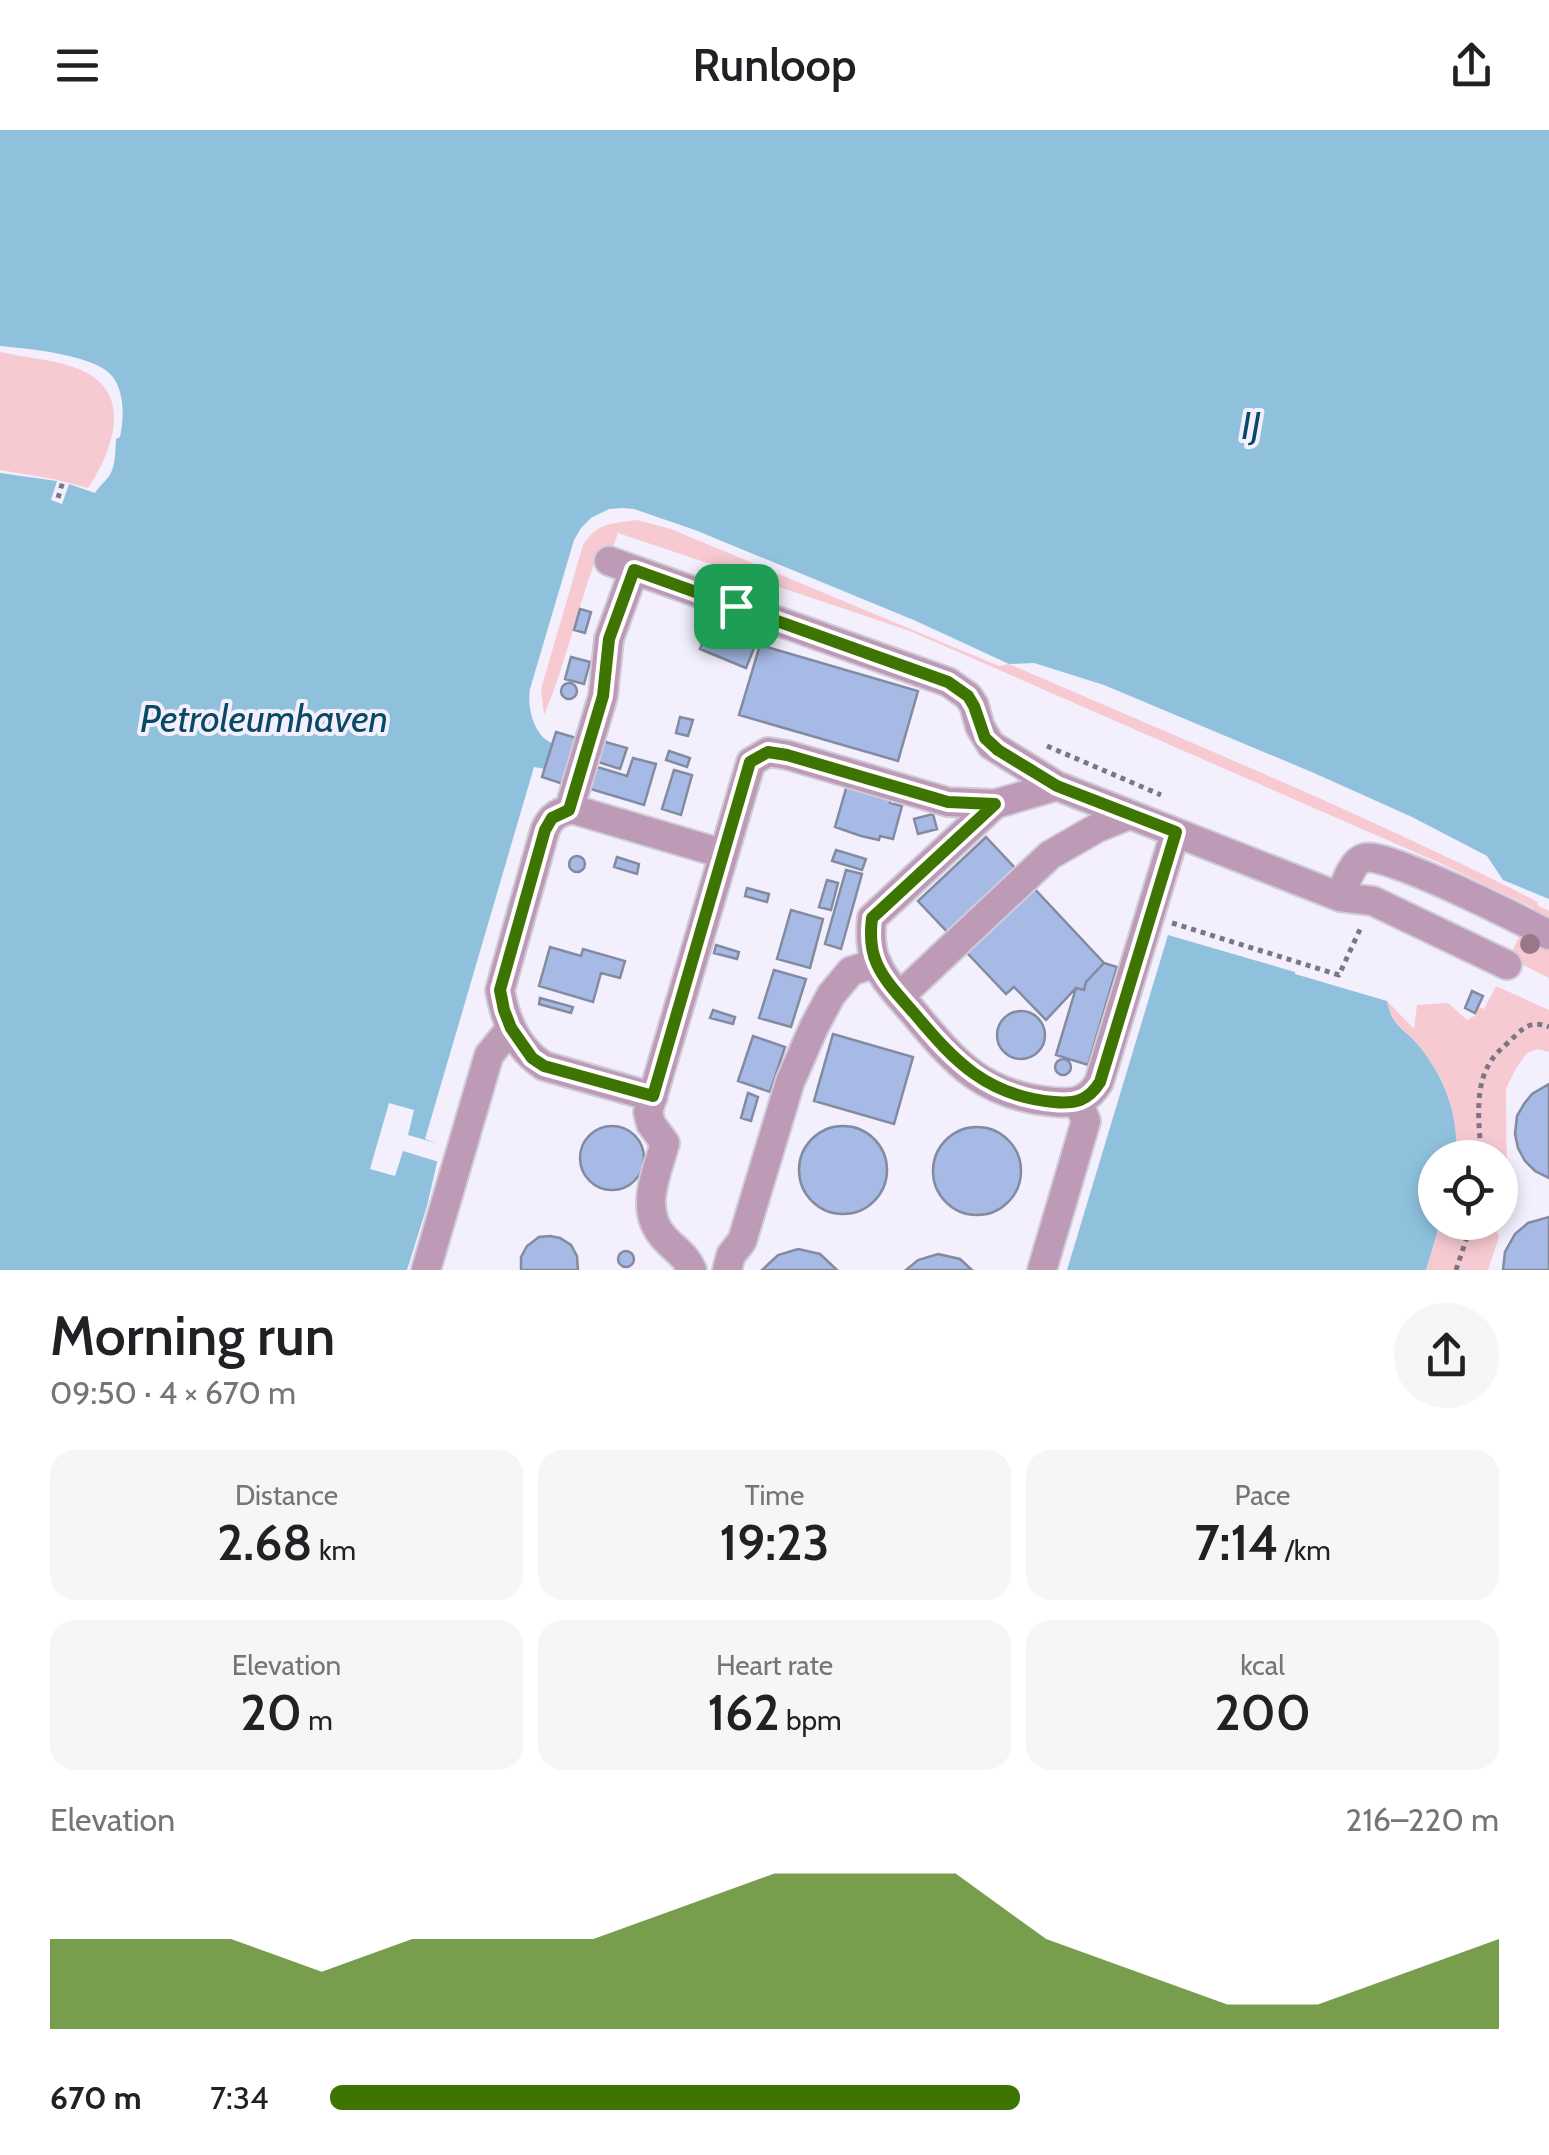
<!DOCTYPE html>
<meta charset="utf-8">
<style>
:root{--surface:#fff;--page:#f6f6f6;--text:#202124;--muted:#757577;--accent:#3e7502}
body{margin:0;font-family:Cabin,sans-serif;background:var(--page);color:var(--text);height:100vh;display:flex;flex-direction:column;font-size:38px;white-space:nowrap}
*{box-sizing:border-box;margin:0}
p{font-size:32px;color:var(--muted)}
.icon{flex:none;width:55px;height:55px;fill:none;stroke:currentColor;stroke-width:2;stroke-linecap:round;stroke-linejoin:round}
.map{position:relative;height:1140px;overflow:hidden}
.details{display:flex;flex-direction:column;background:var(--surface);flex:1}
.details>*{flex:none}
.buttons{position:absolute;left:1418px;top:1010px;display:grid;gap:20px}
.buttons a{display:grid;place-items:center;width:100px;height:100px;border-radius:50%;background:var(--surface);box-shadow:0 5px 15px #0003;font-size:50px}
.pin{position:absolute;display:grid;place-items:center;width:85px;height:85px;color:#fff;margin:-42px;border-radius:20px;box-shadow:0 5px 15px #0006}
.round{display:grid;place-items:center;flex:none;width:105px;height:105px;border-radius:52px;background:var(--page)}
.summary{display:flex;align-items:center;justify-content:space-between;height:170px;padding:0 50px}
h1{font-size:55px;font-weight:600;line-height:75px}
.figures{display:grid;grid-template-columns:repeat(3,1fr);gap:15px;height:170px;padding:10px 50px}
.figures div{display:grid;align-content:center;border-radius:25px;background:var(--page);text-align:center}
.figures b{font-size:50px;font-weight:600}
.figures small{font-size:28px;font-weight:400}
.figures p{font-size:28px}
.chart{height:280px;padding:20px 50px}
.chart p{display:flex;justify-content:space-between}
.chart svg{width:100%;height:180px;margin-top:10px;fill:var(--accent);opacity:.7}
ul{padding:0 50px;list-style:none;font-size:32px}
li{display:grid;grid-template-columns:160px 120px 1fr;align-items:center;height:75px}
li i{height:25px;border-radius:12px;background:var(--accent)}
header{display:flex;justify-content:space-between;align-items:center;height:130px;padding:0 50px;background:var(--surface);font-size:45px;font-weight:600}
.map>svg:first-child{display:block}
.green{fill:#f7cad2}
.water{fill:#8fc1dd}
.pier{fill:#f3effd}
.building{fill:#a7bae5;stroke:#828ba0;stroke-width:2.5}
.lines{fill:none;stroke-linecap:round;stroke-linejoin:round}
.minor-casing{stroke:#cfcbd9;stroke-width:32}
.path{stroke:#7a7782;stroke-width:5;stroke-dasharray:5 5;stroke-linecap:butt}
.minor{stroke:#bd9ab6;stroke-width:28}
.tree{fill:#9b7687}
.route-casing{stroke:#fff;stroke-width:20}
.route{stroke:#3e7502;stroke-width:12}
.labels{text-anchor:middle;stroke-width:8;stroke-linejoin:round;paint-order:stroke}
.water-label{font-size:38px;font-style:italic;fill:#084a66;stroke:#f3effd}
</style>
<header><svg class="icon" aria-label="menu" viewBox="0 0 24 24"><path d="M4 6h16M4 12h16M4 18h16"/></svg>Runloop<svg class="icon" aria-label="share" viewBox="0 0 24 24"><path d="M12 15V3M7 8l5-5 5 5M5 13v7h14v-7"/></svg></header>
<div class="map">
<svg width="1549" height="1140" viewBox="0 0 1549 1140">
<rect width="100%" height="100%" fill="#f3effd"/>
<path class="green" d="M0,222C26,228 62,230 85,242C134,266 111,324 88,358L53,349L0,340Z
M638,390L671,399L999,536L1009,534C1186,611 1366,684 1538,772L1537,775L1549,781V793L1532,784L1534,778L1442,734L910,501L618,403L606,438L594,434C576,484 565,536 544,585L541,559L583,415C597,392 614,393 638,390Z
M1522,801L1549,817V848L1509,828Z
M1496,856L1549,880V922L1538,919L1527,923L1515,940L1506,959L1507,1076L1504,1089L1500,1090V1028L1456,1027C1459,986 1445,948 1419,916C1403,897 1393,897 1387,871L1414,899L1417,875L1448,873L1467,890L1476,885L1478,877L1484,879Z
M1440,1093H1477L1495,1099L1499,1107L1488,1140H1426Z"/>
<path class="water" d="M0,0H1549V769L1503,750L1487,726L1412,687L1314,643L1104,555L1034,533L1009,534L916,491L695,400L634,379L623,378L609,379L591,388L581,398L574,410L530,559C527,578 534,606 552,613L545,639L534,637L425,1009L441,1015L427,1076L407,1140H0V343L57,351L51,370L62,374L69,354L95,363C98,358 102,354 106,350C116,340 115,323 116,309L120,307C124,289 125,262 112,246C94,224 28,219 0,216Z
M1168,805L1295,842V844L1387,871C1393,898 1402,896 1419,916C1445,948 1459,986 1456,1027L1435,1028V1092L1440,1093L1426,1140H1067Z"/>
<path class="pier" d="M389,973L414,980L408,1005L446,1016L442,1033L403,1021L395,1046L370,1039Z"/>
<path class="building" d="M580,479L591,482L585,503L574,500Z
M710,495L756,513L746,538L700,519Z
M760,515L918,561L898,631L739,585Z
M571,527L590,532L584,554L565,549Z
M561 561a8 8 0 1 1 16 0a8 8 0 1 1-16 0Z
M680,587L693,590L688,606L676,603Z
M556,602L580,609L566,655L542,647Z
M602,611L627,618L620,639L595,631Z
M669,621L690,628L687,637L666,630Z
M633,628L656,634L644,675L587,658L594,636L627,646Z
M674,640L692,645L681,685L662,679Z
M847,655L892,668L890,673L902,676L893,709L880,706L879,710L861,706L835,697Z
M933,684L937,699L918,704L914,689Z
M986,707L1104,833L1086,852L1084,860L1076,858L1046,890L1014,857L1006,864L918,771Z
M836,720L866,729L862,740L832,731Z
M569 734a8 8 0 1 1 16 0a8 8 0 1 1-16 0Z
M617,727L639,734L637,744L614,737Z
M846,740L862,744L841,819L825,814Z
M827,750L838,753L831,780L819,777Z
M747,758L769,764L767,772L745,766Z
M791,780L823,789L810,838L777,829Z
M716,815L739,822L737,829L714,823Z
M550,817L581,826L583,819L625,831L620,848L601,843L593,872L539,856Z
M1104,833L1117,837L1088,935L1056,925L1076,858L1084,860L1086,852Z
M774,840L806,849L791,897L759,888Z
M1472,861L1483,866L1475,883L1465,878Z
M540,868L573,877L571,883L539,874Z
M713,880L735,887L733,894L710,888Z
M997 905a24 24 0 1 1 48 0a24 24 0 1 1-48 0Z
M833,904L913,927L894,994L814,971Z
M753,906L785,917L770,962L738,951Z
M1055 937a8 8 0 1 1 16 0a8 8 0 1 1-16 0Z
M1549,954V1048L1535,1041L1525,1031L1518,1018L1515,1004L1517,986L1524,974L1532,964Z
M748,963L758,967L751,991L741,988Z
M799 1040a44 44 0 1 1 88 0a44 44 0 1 1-88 0Z
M580 1028a32 32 0 1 1 64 0a32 32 0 1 1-64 0Z
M933 1041a44 44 0 1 1 88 0a44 44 0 1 1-88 0Z
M1549,1087V1140H1503L1505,1122L1515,1104L1528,1093Z
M550,1106L560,1108L571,1115L577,1126L578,1140H521V1127L527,1116L539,1107Z
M798,1119L820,1124L837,1140H762L778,1125Z
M618 1129a8 8 0 1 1 16 0a8 8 0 1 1-16 0Z
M938,1124L960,1129L972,1140H906L918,1130Z"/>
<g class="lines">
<defs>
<path id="minor" d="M609,431L948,552L968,566L974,575L980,597L991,615L1057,656L1340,767L1373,771L1507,835
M995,674L872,788C870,804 870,819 877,834C885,852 901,868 914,883C956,934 984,966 1054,972C1075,974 1088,971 1099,952L1175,703
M569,680L603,566L609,509L634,440
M1340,767C1345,756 1351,732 1364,728C1382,720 1526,792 1549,805
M900,866L1050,725L1097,698L1129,685
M653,967L544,936C518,919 505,891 500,860L545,700C550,687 561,679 575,680L724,724
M426,1140L489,925L511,898
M692,1140C686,1126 677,1121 666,1110C638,1081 656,1046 665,1013L651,994L648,982L751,632L768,622L787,625L948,672L995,674L1057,656
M727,1140L731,1125L742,1111L790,952L814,897L831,865L851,841L877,833
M1042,1140L1086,991L1078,972"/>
</defs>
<use href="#minor" class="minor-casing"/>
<path class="path" d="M58,368L63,351
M1047,616L1161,665
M1172,793L1339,845L1362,795
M1481,1028C1480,996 1472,956 1493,928C1499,920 1508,913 1515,906C1526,895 1534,891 1549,897
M1456,1140L1472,1092"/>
<use href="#minor" class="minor"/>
</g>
<circle class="tree" cx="1530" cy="814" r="10"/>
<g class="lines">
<defs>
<path id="route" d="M634,440L948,552L968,566L974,576L985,608L998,620L1057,656L1176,702L1100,952C1088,971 1075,974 1054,972C987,966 955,932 914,883C901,868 885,852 877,834C870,819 870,804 872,788L995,674L948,672L787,625L768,622L750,632L653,966L544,936L532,928L511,898L504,880L500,860L545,700L552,688L569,680L603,566L609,509Z"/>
</defs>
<use href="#route" class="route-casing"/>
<use href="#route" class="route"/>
</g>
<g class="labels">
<g class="water-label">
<text x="1251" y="309">IJ</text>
<text x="264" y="602">Petroleumhaven</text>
</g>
</g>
</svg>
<div class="buttons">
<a><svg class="icon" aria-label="locate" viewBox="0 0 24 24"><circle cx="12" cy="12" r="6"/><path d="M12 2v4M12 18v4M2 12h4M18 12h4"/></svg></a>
</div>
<div class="pin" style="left:736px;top:476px;background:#1e9e55"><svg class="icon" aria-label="arrive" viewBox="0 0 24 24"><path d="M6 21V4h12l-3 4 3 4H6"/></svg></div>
</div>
<section class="details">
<div class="summary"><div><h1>Morning run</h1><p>09:50 · 4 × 670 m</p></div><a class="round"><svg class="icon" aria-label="share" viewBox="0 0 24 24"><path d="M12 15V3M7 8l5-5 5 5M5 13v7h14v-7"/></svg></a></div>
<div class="figures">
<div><p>Distance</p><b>2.68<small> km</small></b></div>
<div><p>Time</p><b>19:23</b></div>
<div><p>Pace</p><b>7:14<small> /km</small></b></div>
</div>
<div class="figures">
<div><p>Elevation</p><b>20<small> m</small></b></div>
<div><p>Heart rate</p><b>162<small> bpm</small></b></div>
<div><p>kcal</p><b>200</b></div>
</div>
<div class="chart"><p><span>Elevation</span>216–220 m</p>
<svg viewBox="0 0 160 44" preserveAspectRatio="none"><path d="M0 44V22L10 22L20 22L30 30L40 22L50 22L60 22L70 14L80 6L90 6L100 6L110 22L120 30L130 38L140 38L150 30L160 22V44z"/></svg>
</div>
<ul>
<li><b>670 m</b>7:34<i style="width:59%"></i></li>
</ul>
</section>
